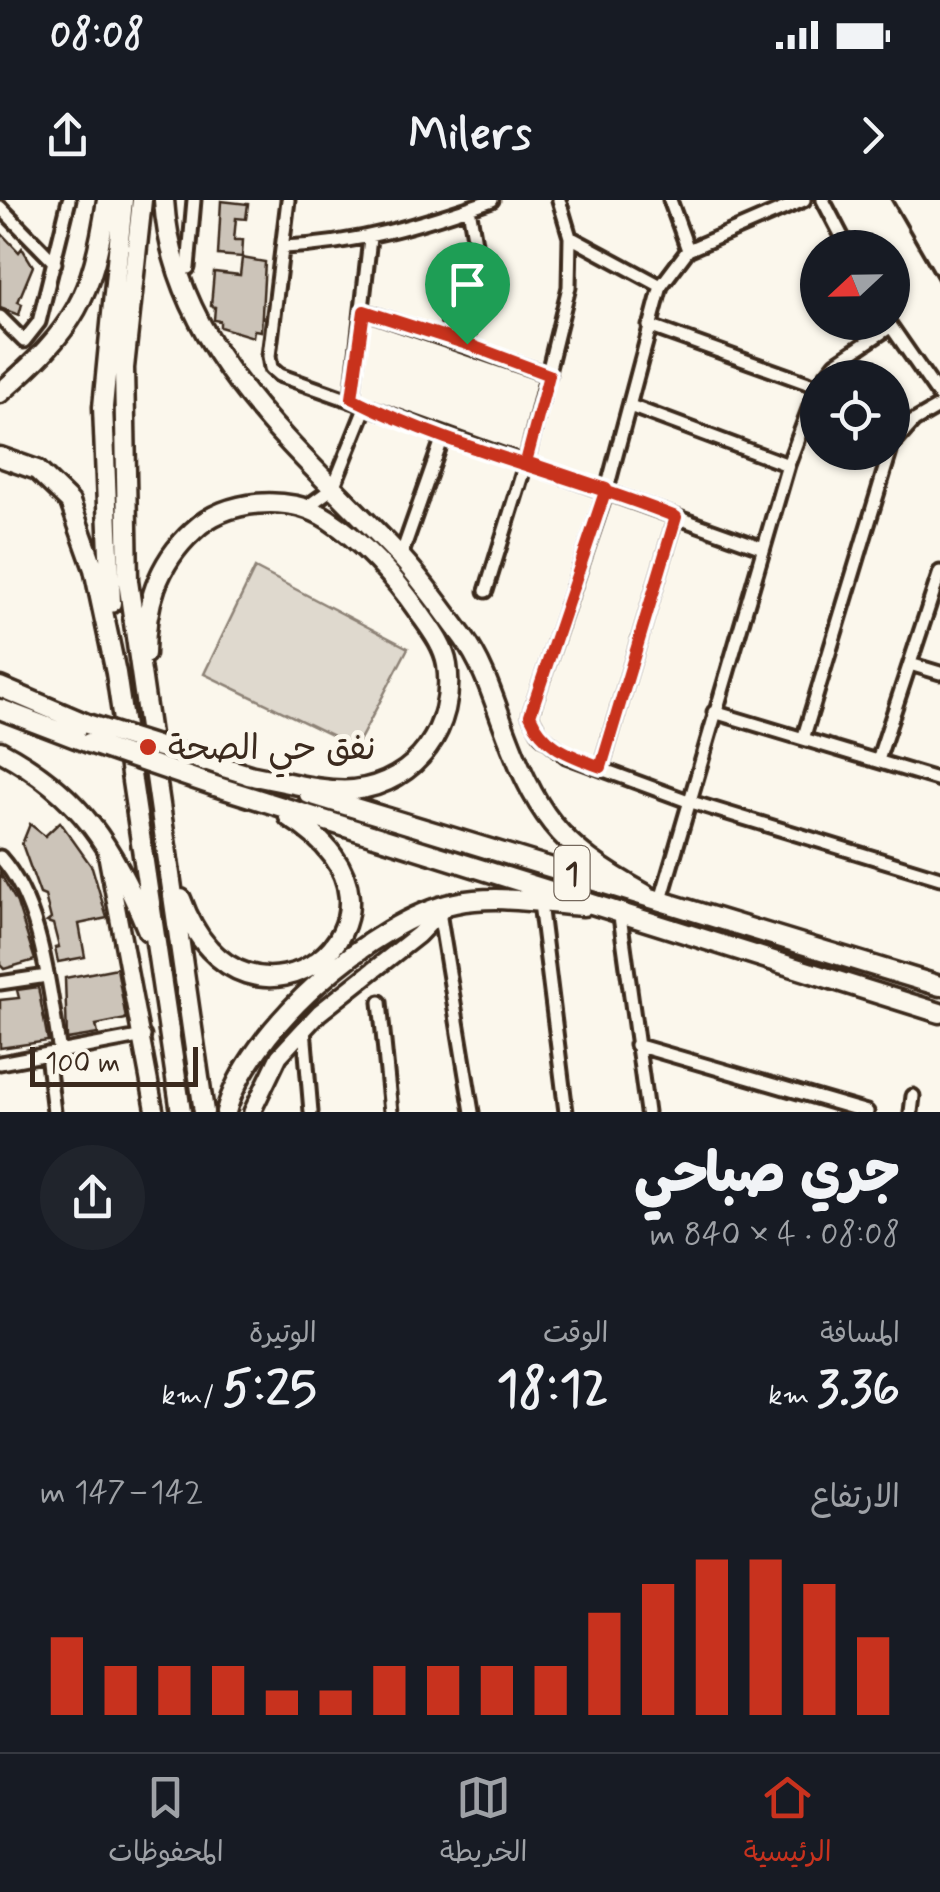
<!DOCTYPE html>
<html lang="ar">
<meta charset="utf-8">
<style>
:root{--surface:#171b24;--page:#20242c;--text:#f1f3f6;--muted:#9ea1a6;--line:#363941;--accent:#c8321e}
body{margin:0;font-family:Mynerve,"Playpen Sans Arabic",sans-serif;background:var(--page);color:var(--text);direction:rtl;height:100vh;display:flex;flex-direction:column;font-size:38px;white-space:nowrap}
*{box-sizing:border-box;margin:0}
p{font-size:32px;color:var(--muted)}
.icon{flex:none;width:55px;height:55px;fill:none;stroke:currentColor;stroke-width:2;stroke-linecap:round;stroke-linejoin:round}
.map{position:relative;height:912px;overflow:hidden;direction:ltr}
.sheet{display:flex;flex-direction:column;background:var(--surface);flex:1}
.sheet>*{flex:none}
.needle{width:65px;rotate:248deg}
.controls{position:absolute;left:800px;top:30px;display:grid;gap:20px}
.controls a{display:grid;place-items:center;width:110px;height:110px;border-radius:50%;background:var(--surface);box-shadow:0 2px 8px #0004;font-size:50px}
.scale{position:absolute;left:30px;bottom:25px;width:168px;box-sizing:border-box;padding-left:10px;border:5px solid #3b2a1e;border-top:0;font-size:28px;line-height:35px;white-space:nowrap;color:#3b2a1e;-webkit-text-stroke:8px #fbf7ec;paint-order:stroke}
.pin{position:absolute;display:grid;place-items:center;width:85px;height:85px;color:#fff;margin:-102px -42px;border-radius:50% 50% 50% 0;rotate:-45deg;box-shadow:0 0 10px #0007}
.pin .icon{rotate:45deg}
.round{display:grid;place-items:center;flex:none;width:105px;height:105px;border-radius:52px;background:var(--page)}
.overview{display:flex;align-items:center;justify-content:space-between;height:170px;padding:0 40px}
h1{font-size:55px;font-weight:800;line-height:75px}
.figures{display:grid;grid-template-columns:repeat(3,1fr);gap:15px;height:170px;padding:10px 40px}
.figures div{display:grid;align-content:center}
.figures b{font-size:50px;font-weight:800}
.figures small{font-size:28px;font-weight:400}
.figures p{font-size:28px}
.chart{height:280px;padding:20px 40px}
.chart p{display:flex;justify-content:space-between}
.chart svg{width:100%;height:180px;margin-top:10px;stroke:var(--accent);stroke-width:6}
.status{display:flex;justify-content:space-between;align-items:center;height:70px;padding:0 50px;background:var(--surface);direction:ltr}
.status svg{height:28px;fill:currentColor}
header{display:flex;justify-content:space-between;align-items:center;height:130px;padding:0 40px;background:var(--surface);font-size:45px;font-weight:800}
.menu{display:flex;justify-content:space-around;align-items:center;height:140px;border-top:2px solid var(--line);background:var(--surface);font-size:28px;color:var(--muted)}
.menu a{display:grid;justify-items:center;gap:5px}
.menu .active{color:var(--accent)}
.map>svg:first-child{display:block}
.green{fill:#dfd9ce;stroke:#8d8276;stroke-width:2.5}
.building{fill:#ccc4b9;stroke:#3b2a1e;stroke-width:2.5}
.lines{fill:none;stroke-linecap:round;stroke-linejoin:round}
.minor-casing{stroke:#3b2a1e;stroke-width:19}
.secondary-casing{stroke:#3b2a1e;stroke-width:22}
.trunk-casing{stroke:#3b2a1e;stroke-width:25}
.minor{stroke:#fbf7ec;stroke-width:11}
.secondary{stroke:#fbf7ec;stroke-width:15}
.trunk{stroke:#fbf7ec;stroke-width:18}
.rail{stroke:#3b2a1e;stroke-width:4}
.trunk-bridge-casing{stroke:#3b2a1e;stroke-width:25;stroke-linecap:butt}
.trunk-bridge{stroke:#fbf7ec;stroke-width:18}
.route-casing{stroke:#fff;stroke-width:20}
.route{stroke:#c8321e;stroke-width:12}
.poi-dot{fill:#c8321e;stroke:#fbf7ec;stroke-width:4}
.labels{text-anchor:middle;stroke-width:10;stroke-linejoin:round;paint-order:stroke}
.shield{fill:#fbf7ec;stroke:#75685c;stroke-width:2.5}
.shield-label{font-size:32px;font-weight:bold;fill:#3b2a1e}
.poi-label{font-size:35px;fill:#3b2a1e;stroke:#fbf7ec;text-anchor:start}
</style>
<div class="status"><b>08:08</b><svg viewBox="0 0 49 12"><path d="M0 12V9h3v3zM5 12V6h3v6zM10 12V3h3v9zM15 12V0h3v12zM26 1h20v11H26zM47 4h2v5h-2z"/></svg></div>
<header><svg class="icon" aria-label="forward" viewBox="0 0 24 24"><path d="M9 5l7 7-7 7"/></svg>Milers<svg class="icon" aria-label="share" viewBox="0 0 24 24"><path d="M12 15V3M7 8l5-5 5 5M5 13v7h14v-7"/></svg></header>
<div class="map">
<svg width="940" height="912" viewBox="0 0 940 912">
<rect width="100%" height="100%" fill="#fbf7ec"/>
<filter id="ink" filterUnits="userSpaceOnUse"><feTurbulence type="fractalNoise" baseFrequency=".01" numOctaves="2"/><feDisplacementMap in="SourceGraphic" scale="20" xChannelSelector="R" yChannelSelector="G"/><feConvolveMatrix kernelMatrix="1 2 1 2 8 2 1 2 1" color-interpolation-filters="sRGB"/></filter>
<g filter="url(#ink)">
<path class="green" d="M255,368L408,448L356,547L204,474Z"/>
<path class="building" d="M221,1L248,4L246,19L236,18L234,40H243L242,57L218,55Z
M0,32L19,52L22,48L33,66L18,102L22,104L19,115L0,108Z
M463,55L466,86L459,134L451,131L452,127L441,128L434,77L442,75L440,57Z
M242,58L265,62L261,131L254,130L253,137L220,127V121L214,120L215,107L211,106L214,72L240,75Z
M60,622L92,667L107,718L79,724L85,757L58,762L55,748L59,747L53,724L47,722L51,719L45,696L40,694L22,644L30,624L45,636Z
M0,673L17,703L35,760L4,769L0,765Z
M117,768L126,819L96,825L98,834L67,839L65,778Z
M38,787L48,841L0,848V800L19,798L17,790Z"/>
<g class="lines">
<defs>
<path id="minor" d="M288,0L269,156L271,168L279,175L763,348
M670,0L688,50
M804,0L688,50L661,86L607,289L530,515L541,535L566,556L688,601L940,678
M823,0L848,48
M0,7L55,63
M570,37L661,86
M284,47C358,44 422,24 492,0
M188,68L194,0
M364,111L549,175
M0,117L24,141L39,122L69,0
M888,122L940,197
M649,126L816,186
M467,144L479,66L469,8
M824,178L836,163L890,127
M352,198L370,38
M630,206L788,265
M892,246L914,221L940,206
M304,309L333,288L366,206
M401,356L443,237
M486,391L526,262L569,87L570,37L559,0
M910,464L940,473
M714,512L940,580
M804,536L890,252
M878,560L940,372
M601,567L676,317
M0,657C43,705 49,790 60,852
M661,700L788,265L818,185
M540,703L566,912
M619,709L647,912
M439,712L472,912
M0,783L47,776
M380,802L391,912
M304,829L311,912
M636,845L867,912
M47,854L54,912
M0,863L144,836
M911,912L913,896"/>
<path id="secondary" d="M107,656L155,912
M252,912L279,856L319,813L418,735L445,707"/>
<path id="trunk" d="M142,0L124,168L128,381L204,912
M164,0C173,150 301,252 397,353C421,378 442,409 463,437C481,461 491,491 501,519C536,614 555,644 645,694
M0,193C75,128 92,99 107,0
M0,257L37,270L70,302L94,369L116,473L181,912
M111,403L103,207L123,0
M145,454C145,406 157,364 193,331C226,299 289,294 328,319C362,341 395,378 418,411C429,427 444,445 447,465C456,526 417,583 354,590C321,593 281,580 248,575
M0,487L87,524
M0,509L89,543
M0,551C81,594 114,648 148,731
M204,561L256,577
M215,586L940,813
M309,594L940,786
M181,699C243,873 450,716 289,617
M226,912C246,832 374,719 455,703C498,694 540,703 583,706"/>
</defs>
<use href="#minor" class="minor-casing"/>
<use href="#secondary" class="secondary-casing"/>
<use href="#trunk" class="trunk-casing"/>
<use href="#minor" class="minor"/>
<use href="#secondary" class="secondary"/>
<use href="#trunk" class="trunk"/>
<path class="rail" d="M892,0L940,83"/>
<defs>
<path id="trunk-bridge" d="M87,524L204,561
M89,543L215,586"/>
</defs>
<use href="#trunk-bridge" class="trunk-bridge-casing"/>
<use href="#trunk-bridge" class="trunk-bridge"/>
</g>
</g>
<g class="lines" filter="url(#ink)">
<defs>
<path id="route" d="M467,144L549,175L526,262L606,289L530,515C544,548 570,555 601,567L676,317C570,274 454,250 352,198L364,111L467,144"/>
</defs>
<use href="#route" class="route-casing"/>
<use href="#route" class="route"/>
</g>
<circle class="poi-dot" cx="148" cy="547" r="10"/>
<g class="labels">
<rect class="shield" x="554.5" y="646" width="35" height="54" rx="8"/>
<g class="shield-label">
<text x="572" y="684">1</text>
</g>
<g class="poi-label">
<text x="168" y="559">نفق حي الصحة</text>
</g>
</g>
</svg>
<div class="controls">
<a><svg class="needle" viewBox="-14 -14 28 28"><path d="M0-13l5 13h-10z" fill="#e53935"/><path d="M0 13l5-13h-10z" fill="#9ea1a6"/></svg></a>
<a><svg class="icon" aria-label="locate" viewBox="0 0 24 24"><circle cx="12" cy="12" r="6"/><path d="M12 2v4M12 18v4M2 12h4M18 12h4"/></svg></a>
</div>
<div class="scale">100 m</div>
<div class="pin" style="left:467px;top:144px;background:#1e9e55"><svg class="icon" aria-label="arrive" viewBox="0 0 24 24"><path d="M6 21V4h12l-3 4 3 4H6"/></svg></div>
</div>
<section class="sheet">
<div class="overview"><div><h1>جري صباحي</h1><p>08:08 · 4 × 840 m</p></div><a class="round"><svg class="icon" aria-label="share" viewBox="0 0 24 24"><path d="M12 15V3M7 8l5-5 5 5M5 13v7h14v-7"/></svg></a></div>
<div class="figures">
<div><p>المسافة</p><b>3.36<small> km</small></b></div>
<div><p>الوقت</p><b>18:12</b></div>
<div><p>الوتيرة</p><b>5:25<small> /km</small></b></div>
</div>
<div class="chart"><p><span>الارتفاع</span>142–147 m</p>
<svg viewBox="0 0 160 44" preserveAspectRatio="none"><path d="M5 44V25M15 44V32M25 44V32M35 44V32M45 44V38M55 44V38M65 44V32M75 44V32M85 44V32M95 44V32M105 44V19M115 44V12M125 44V6M135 44V6M145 44V12M155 44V25"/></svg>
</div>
</section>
<nav class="menu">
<a class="active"><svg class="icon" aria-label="home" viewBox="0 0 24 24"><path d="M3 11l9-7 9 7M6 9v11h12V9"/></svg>الرئيسية</a>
<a><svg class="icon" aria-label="map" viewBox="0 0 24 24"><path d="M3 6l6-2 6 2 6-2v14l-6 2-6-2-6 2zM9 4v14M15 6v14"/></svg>الخريطة</a>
<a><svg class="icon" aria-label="saved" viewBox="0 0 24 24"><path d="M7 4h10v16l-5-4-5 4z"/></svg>المحفوظات</a>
</nav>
